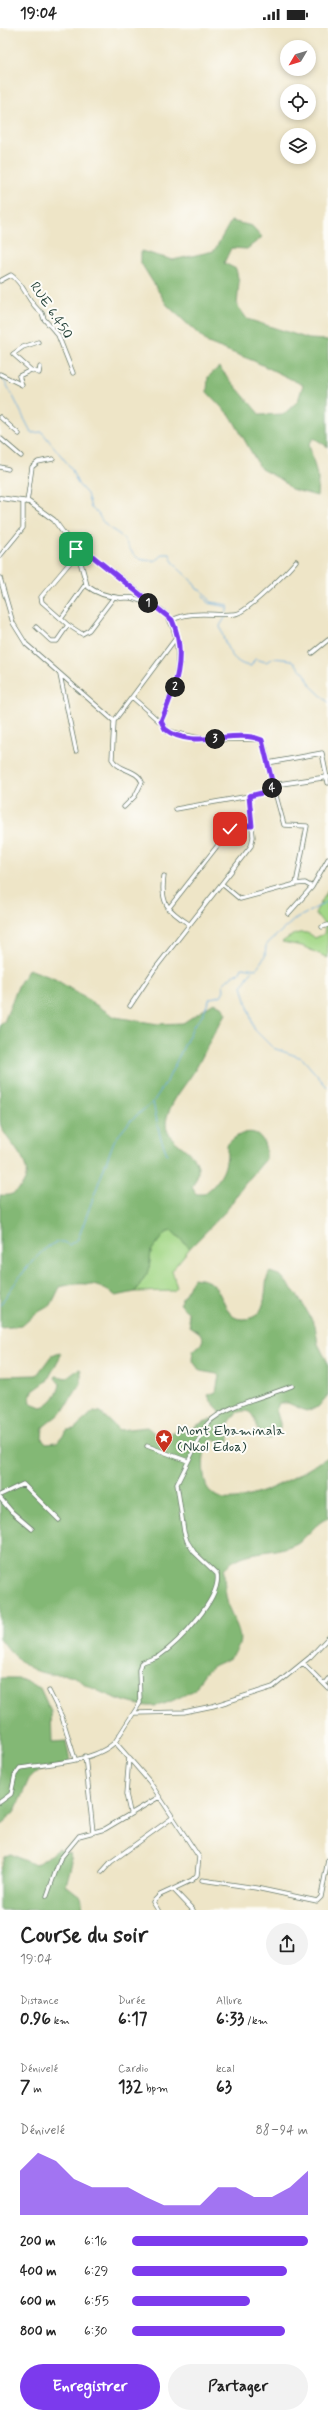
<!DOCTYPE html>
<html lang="fr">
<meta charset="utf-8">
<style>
:root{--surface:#fff;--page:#f2f2f2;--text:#222;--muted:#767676;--accent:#7c3aed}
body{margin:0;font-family:Mynerve,sans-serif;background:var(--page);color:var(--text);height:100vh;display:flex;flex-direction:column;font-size:15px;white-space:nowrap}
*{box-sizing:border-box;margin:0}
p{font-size:13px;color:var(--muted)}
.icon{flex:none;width:22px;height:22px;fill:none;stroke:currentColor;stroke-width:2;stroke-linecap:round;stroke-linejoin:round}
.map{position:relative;height:1882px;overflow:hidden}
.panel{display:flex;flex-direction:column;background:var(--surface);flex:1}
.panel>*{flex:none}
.needle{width:26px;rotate:232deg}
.controls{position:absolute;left:280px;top:12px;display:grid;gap:8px}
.controls a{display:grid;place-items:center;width:36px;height:36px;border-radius:50%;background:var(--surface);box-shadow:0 2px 6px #0003;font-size:20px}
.pin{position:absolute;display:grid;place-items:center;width:34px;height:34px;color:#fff;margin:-17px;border-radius:8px;box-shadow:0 2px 6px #0006}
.km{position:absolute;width:20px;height:20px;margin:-10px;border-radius:50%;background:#222;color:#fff;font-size:11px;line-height:20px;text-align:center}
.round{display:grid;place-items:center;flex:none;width:42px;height:42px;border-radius:21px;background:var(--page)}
.headline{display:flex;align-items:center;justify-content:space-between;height:68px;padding:0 20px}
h1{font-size:22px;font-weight:800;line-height:30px}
.figures{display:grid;grid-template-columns:repeat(3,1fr);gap:6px;height:68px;padding:4px 20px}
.figures div{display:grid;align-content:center}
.figures b{font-size:17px;font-weight:800}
.figures small{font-size:11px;font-weight:400}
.figures p{font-size:11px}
.chart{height:112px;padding:8px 20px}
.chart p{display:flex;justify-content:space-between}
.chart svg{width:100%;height:72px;margin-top:4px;fill:var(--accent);opacity:.7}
.primary-button{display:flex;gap:8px;margin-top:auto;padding:8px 20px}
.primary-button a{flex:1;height:46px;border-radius:24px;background:var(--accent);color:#fff;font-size:16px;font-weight:800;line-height:46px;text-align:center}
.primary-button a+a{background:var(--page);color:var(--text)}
ul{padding:0 20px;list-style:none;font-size:13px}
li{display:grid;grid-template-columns:64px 48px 1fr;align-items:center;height:30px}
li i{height:10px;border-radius:5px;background:var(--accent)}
.status{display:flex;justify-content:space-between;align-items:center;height:28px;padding:0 20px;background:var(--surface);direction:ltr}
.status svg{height:11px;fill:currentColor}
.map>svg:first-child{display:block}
.green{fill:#a4d888;stroke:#628a5e}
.forest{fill:#83b874;stroke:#517a54}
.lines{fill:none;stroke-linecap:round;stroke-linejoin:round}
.stream{stroke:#6dade0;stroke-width:1}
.minor-casing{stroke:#677867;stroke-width:5}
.tertiary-casing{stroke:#677867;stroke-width:5.5}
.minor{stroke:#fff;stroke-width:3.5}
.tertiary{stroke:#fff;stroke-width:4}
.route-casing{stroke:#fff;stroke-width:8}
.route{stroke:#7c3aed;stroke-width:5}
.labels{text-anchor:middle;stroke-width:4;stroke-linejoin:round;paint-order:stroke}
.street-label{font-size:14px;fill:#1f3d34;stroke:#fdfcf7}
.poi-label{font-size:14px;fill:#1f3d34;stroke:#fdfcf7;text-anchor:start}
</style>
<div class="status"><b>19:04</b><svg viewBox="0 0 49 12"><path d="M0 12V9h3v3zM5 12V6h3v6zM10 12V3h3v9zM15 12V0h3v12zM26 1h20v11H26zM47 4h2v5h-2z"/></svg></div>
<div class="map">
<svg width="328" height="1882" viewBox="0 0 328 1882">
<rect width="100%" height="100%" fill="#fdfcf7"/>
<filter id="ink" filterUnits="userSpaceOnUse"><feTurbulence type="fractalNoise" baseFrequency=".025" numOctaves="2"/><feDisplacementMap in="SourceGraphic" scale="8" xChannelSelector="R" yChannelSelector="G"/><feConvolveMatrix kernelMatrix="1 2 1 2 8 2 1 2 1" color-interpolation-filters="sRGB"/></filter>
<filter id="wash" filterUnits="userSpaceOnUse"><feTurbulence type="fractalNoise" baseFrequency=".012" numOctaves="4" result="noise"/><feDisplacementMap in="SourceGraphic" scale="16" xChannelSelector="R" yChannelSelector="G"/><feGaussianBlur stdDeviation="0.9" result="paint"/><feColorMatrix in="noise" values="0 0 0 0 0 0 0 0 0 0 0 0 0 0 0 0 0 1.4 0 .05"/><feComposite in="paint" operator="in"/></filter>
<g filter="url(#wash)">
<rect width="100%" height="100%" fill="#eee5c7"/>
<path class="green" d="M328,862V930L302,918L282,914C292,907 304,899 315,910L324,906L325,897L315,885Z
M172,1203L190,1220L172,1242L177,1260L173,1263L135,1264L149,1242L151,1223L160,1210L166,1204Z"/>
<path class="forest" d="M231,193L252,198L262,209L247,221L231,220L224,235L236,241L239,254L237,277L247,291L309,311L328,312V419L314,410L309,416L318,451L317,468L291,461L282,452L261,441L232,390L207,364L208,349L219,339L260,387L284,386L298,373L303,357L254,333L208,315L167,277L141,235V223L173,232L214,223Z
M29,941L55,951L115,989L158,996L183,995L214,975L222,978L226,986C213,1004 206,1023 195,1042C185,1058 167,1077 166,1096C166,1121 215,1123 192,1159L196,1166H204C222,1152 228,1139 227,1117C236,1106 256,1096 264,1115C266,1119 266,1126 266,1131L244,1157L226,1183L190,1220L172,1203L165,1205L151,1223L149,1242L135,1264L116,1268C98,1255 82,1253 60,1259L51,1277L35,1286L22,1298L0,1300V1167C8,1168 13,1167 19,1161C43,1136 1,1113 0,1093C0,1061 0,1029 0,997L4,994L19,956Z
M270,1244L281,1248L298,1268L315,1297L318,1316L328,1335V1367L318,1379L306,1383L288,1375H279L276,1382L280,1395V1401L270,1411H265L260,1407C253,1396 257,1377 236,1385L229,1395V1413L222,1416L212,1411C201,1416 202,1449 207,1459C210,1465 218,1469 224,1471C252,1475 305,1444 328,1429V1490C315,1495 309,1508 297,1515C272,1528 244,1519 224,1541C224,1553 225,1568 229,1580C235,1596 247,1610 234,1626C230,1632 220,1634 213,1638C204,1644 199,1653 195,1662C180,1668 165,1679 149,1678C131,1678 102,1665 86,1657C82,1654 78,1650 73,1648C65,1645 58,1647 50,1646C28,1644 12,1627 0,1610V1348L37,1347L51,1328L60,1325L61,1327L47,1353L33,1363L30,1369L31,1375L41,1379C50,1377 59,1365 60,1356L55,1350L56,1348L67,1350L79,1341L81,1342V1355L63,1383L43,1399L42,1410L46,1415L57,1414L67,1402L74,1401L94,1383L100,1384L119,1402L147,1399L158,1408L189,1402L203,1394L220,1389V1383L210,1372L208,1367L216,1364L219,1348L217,1346L200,1343L192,1332L193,1323L201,1316L203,1311L200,1305L190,1298L188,1284L179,1276L194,1250C199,1251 204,1251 209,1254C224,1261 223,1291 242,1291C273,1292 261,1254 270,1244Z
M0,1650H18L40,1660L51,1684L52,1714L66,1713L70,1734L35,1745L29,1751L14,1785L0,1797Z
M58,1821L70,1826L72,1834L66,1857L80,1868L84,1882H0V1844L5,1829L11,1826C39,1840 34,1839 58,1821Z"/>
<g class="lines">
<path class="stream" d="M0,349C8,353 25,395 32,405L42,404L71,440L78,456L87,466L91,480C101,486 98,489 105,496C109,501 115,503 120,507C129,516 131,530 144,532C154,533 157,534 163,526H170C173,542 191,547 197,561L202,563L211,574L228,577L226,588L220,598C224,614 231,637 251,638L255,631L266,634L274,630L292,632L305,646L311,658L328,674
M203,568L208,575L227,579
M252,942L242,958L254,1001L273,1020L302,1030L328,1060
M153,1074L160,1108L167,1126
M0,1277C10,1262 40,1217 58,1214C62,1213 66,1215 69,1217L78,1211L114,1113L131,1092L153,1074L167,1053L194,997L202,988L210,970L221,968L224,962L223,956L234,946L240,945L242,939L256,941L265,928L266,918L269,914L294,892L328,873"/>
</g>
</g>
<g filter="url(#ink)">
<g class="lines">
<defs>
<path id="minor" d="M0,253L11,247C25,256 28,276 42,285L44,291L58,307L73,345
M31,342L39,345L40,339
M0,346L22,357L19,348L31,342L13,326L23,319L38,314
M0,389L19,406
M0,410L21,428
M0,439L8,441
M27,474L32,439L38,434L53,431
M75,518L86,523L145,569L148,575
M78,525L41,569L42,574L68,597L82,606L89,602L114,569
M0,528L23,500V473
M0,550L13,595L26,616L114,693L112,731C118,743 137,741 142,754L135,768L124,779
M61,591L85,557
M172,592C192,582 212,588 235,586C245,586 288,543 296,533
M36,599L51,613H57L68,597
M312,625L328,612
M60,647L76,723
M132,669L176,610
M114,693L132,669L161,695
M268,735L322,725L328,755
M273,757L284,797L307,798L296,856
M176,781L249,768
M164,848C160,875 167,882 189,896
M222,856L240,871L296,856L305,855L312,859
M168,881L232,799L252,798
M288,886L312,859L328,831
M322,899L328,897
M130,978L154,942L251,818L253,809L249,768L270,763L273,757
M147,1418L188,1433
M0,1467L23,1456L59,1492
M0,1470L12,1484L32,1501
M303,1635L328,1660
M324,1656L328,1651
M49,1663L62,1689L75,1731
M136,1685L184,1684L213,1678L273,1659L310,1629L328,1610
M115,1714L140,1675L139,1642L141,1635C147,1632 153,1631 159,1628C178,1615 222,1570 217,1546L194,1524L187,1513L184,1504L177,1456L207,1396C225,1377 267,1368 292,1358
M85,1728L93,1804
M129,1729L126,1766L130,1784
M0,1774L11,1766L15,1747L20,1740C47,1736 95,1734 115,1714L149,1753L199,1829L197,1847L192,1852L173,1861L193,1882
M102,1844L111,1834L172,1790
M202,1852L256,1860L317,1873L321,1869L328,1832
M47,1868L60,1831L79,1808L105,1801L159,1769
M158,1882L153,1874L160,1867L173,1861"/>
<path id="tertiary" d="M0,470L29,474L54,492L78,525L87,558C96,565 110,569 121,570C126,570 131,569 136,571C164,579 174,589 177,617C181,648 173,664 161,693L167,703L202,711H260L265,721L273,757L328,749"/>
</defs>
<use href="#minor" class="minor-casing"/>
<use href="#tertiary" class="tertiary-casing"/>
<use href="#minor" class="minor"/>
<use href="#tertiary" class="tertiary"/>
</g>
</g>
<g class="lines" filter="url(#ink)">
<defs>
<path id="route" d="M76,521L75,518L86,523L172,592C188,627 175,661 161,693L165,701C193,723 234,700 262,712L273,757L270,763L249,768L252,798H233L230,801"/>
</defs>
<use href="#route" class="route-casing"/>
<use href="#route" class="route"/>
</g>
<defs>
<symbol id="sight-pin" viewBox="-11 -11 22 30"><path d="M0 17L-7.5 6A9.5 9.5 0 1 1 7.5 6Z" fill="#c8321e" stroke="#fdfcf7"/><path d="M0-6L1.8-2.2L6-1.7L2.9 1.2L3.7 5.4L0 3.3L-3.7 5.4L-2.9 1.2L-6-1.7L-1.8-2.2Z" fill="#fff"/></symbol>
</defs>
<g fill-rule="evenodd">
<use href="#sight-pin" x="154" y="1400" width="20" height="27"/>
</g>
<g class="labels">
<g class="street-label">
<text transform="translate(52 282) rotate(56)" y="5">RUE 6.450</text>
</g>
<g class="poi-label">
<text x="177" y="1407">Mont Ebaminala<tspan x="177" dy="16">(Nkol Edoa)</tspan></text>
</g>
</g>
</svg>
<div class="controls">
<a><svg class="needle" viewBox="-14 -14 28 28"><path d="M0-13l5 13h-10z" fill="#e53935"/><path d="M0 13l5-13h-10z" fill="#767676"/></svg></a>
<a><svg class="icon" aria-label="locate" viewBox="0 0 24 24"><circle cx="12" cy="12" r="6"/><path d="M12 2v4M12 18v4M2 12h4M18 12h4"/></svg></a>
<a><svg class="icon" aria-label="layers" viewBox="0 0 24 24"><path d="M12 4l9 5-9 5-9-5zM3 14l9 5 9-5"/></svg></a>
</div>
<div class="pin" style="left:76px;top:521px;background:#1e9e55"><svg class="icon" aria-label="arrive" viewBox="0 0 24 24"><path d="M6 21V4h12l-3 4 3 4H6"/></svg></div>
<div class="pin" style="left:230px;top:801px;background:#d93025"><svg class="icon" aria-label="check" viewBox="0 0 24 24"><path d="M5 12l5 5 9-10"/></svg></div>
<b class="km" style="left:148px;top:575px">1</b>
<b class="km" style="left:175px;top:659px">2</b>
<b class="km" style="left:215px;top:711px">3</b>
<b class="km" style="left:272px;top:760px">4</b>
</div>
<section class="panel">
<div class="headline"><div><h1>Course du soir</h1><p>19:04</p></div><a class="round"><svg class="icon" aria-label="share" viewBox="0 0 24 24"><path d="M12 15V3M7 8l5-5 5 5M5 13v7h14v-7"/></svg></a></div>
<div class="figures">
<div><p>Distance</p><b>0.96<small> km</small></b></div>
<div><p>Durée</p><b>6:17</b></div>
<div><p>Allure</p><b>6:33<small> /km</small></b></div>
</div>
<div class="figures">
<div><p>Dénivelé</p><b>7<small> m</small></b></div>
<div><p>Cardio</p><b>132<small> bpm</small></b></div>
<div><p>kcal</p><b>63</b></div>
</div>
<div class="chart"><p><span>Dénivelé</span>88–94 m</p>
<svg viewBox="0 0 160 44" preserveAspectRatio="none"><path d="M0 44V17L10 6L20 11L30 22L40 27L50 27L60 27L70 33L80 38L90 38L100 38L110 27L120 27L130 33L140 33L150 27L160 17V44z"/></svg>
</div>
<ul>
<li><b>200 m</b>6:16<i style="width:100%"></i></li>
<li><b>400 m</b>6:29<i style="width:88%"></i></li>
<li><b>600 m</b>6:55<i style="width:67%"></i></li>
<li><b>800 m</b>6:30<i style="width:87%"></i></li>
</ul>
<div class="primary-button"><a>Enregistrer</a><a>Partager</a></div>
</section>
